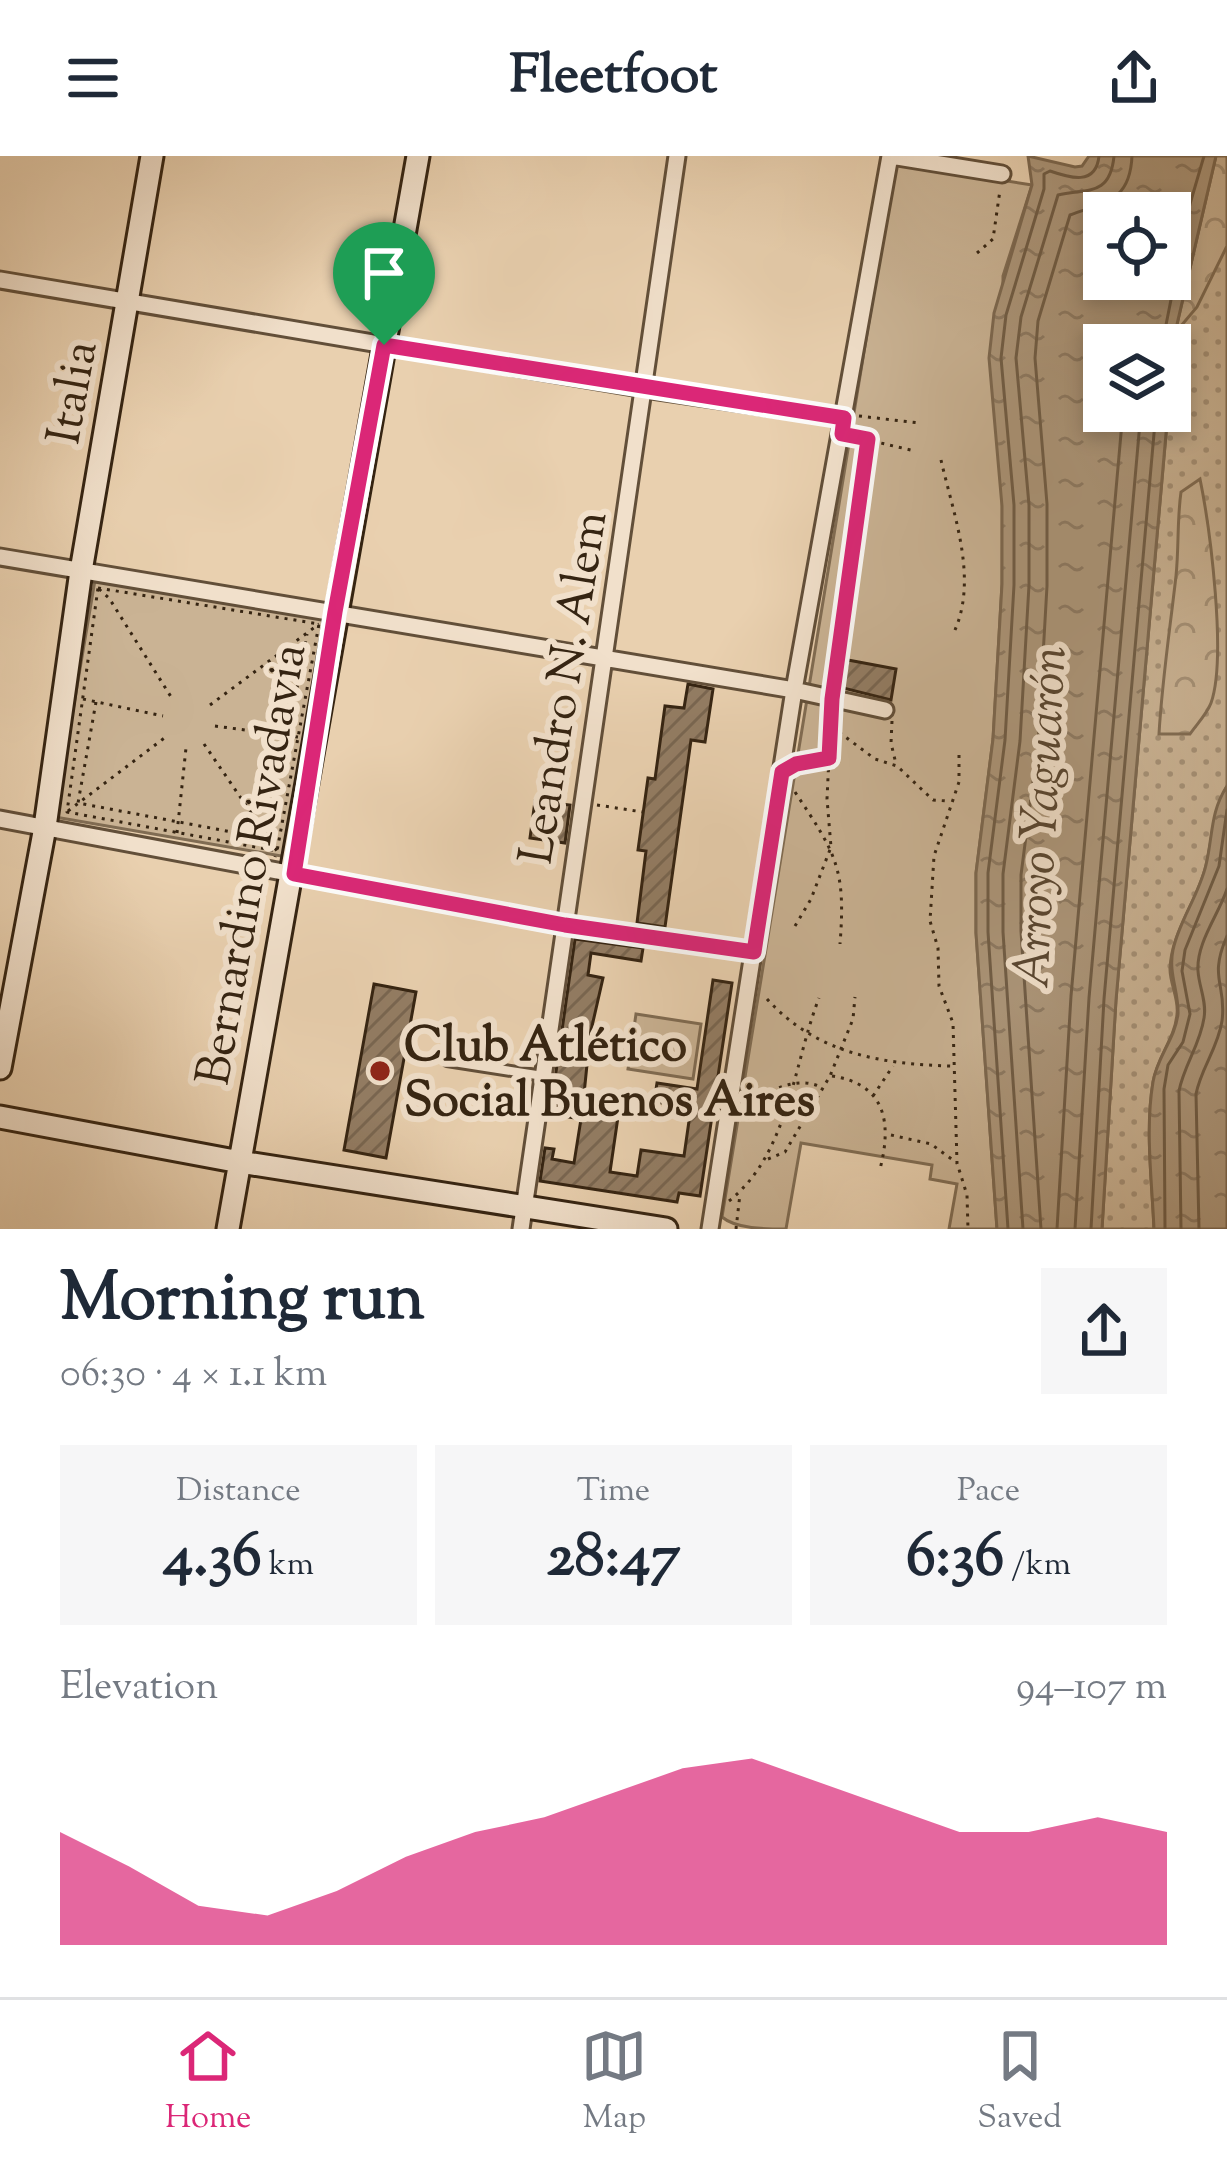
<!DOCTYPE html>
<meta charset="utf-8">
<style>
:root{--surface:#fff;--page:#f6f6f7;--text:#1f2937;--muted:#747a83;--line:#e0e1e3;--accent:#db2777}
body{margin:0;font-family:"Sorts Mill Goudy",serif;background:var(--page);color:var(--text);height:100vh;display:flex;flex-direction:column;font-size:45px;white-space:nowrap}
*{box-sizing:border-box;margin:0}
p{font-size:39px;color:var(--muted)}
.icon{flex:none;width:66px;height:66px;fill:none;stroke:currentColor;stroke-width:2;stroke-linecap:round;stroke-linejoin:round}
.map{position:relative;height:1073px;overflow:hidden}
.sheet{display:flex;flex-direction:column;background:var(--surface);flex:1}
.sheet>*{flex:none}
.tools{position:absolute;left:1083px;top:36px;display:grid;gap:24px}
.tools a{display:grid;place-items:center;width:108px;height:108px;border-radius:0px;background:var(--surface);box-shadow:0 6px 18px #0003;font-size:60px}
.pin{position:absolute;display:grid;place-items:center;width:102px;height:102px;color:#fff;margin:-123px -51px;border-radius:50% 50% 50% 0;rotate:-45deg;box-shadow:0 0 12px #0007}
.pin .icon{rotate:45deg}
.round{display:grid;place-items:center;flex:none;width:126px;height:126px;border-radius:0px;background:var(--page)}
.head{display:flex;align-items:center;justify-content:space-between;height:204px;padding:0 60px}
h1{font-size:66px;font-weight:700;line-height:90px}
.stats{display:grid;grid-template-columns:repeat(3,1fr);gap:18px;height:204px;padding:12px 60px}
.stats div{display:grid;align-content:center;border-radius:0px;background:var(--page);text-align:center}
.stats b{font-size:60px;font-weight:700}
.stats small{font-size:33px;font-weight:400}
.stats p{font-size:33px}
.chart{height:336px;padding:24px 60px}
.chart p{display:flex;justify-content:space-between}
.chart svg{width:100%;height:216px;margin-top:12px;fill:var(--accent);opacity:.7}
header{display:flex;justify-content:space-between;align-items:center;height:156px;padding:0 60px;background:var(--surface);font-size:54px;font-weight:700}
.tabs{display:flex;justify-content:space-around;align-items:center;height:168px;border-top:3px solid var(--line);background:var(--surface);font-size:33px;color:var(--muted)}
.tabs a{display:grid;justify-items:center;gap:6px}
.tabs .selected{color:var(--accent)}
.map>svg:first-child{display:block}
.grass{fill:url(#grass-dots);stroke:#806c53;stroke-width:3}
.forest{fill:url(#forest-crowns);stroke:#806c53;stroke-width:3}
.park{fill:#cab394;stroke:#806c53;stroke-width:3}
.water{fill:url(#water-ripples);stroke:#7c6850;stroke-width:3;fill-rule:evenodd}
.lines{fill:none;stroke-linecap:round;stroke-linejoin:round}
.shore{stroke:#705d46;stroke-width:3}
.building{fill:url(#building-hatch);stroke:#352412;stroke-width:3}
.lane-casing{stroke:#624f39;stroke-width:14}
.street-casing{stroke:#624f39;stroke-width:21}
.secondary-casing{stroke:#352412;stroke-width:27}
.path{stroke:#352412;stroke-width:3;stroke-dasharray:3 6;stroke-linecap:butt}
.lane{stroke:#f1e0cb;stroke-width:8}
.street{stroke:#f1e0cb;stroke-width:15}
.secondary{stroke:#f1e0cb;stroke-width:21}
.route-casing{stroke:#fff;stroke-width:24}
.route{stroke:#db2777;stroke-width:15}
.poi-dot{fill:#8f2418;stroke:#f1e0cb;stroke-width:4.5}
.labels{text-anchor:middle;stroke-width:12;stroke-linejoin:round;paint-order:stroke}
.street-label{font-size:48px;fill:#352412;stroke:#f1e0cb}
.poi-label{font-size:48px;font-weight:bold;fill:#352412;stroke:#f1e0cb;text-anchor:start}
.water-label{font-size:51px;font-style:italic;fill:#594631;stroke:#f1e0cb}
</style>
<header><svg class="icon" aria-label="menu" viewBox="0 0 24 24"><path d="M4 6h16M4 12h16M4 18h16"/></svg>Fleetfoot<svg class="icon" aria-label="share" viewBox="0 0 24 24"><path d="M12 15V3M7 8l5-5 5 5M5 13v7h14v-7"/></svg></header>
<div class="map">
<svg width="1227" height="1073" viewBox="0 0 1227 1073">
<defs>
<pattern id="grass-dots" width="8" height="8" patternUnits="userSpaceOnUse" patternTransform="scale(3)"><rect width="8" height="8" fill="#cab394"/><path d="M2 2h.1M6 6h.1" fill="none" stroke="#a59177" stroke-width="1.8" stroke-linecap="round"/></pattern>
<pattern id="forest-crowns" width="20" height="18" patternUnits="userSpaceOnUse" patternTransform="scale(3)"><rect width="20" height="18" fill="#cab394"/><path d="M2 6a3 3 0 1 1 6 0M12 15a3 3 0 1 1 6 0" fill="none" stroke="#a59177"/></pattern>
<pattern id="water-ripples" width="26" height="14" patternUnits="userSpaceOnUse" patternTransform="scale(3)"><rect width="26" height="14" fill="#ac967a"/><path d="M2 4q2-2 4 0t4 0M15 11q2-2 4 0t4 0" fill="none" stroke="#8d7a63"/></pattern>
<pattern id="building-hatch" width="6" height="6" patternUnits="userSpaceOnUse" patternTransform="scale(3)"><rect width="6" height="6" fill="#937d64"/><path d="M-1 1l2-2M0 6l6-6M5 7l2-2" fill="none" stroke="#796651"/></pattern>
</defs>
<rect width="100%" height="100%" fill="#e9d0af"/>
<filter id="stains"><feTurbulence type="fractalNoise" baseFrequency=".00167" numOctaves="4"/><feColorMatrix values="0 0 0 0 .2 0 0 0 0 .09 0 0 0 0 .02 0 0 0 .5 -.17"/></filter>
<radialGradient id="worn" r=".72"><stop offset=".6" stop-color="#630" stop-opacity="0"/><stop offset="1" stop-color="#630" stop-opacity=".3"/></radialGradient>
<path class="grass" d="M1227,0V630C1212,657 1213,681 1206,709C1198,744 1171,776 1170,813C1170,828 1179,843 1177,858C1175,883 1157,901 1153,926C1145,974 1152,1025 1154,1073H1102L1116,844L1175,177L1202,51Z"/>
<path class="forest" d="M1216,0H1227V90L1197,151L1175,177Z
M1200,323C1210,372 1227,502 1211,547C1207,558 1196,569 1190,578H1159C1162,525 1170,473 1176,420C1179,391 1177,364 1181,336Z"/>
<path class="park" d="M895,7L1032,29L1003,120L1002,428L993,583L976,717V777L997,1073H949L957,1028L930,1023L932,1009L801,987L786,1073C765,1073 736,1073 722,1061Z
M95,424L327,464L287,701L55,661Z
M636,858L701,868L693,923L628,913Z"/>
<path class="water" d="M1028,0L1075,11L1082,10L1089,0H1216L1175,177L1170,232V189H1104V255H1168L1116,844L1102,1073H997L976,777V717L993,583L1002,428V350L989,202L994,157L1032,29ZM1104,57H1170V123H1104Z
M1227,630V1073H1154C1152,1025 1145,974 1153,926C1157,901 1175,883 1178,858C1179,836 1168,817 1173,794C1179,765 1199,739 1206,709C1213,680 1210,656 1227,630Z"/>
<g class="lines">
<path class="shore" d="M1162,189L1190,48L1204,0
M1008,1073L988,776V717L1005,584L1014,429V349L1001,202L1006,159L1044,33V18L1050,15C1070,22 1096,30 1099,0
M1023,1073L1003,776V718L1020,585L1029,429V349L1016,202L1021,161L1058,39C1085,32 1110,42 1114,0
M1041,1073L1021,775V719L1038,587L1047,430V348L1035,202L1038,165L1070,59C1103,46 1130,47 1132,0
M1057,1073L1071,840L1123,255
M1075,1073L1089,842L1141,255
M1091,1073L1104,843L1156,255
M1165,1073L1164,933L1168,909L1183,886L1190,858L1182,815L1185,794L1219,710L1227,654
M1181,1073L1179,935C1184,909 1200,889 1204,862C1207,846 1199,831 1198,815C1196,787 1219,758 1227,733
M1199,1073L1196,938C1201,912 1218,892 1222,865C1227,828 1208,823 1227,780"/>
</g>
<path class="building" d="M848,504L896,513L891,544L843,532Z
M688,528L713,533L705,586L691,584L665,771L637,767L646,695L638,694L648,622L655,623L665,550L684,552Z
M535,645L570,649L565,687L530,682Z
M575,783L643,792L641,805L591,797L588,819L603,822L590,879L583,948L619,954L610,1016L637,1020L641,994L684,1000L691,951L654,946L657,927L697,933L713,824L732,827L700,1040L679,1037L677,1046L540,1025L545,992L554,993L552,1003L574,1007L581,963L550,958Z
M374,828L416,836L386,1002L344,994Z"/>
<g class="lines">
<defs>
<path id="lane" d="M447,905L543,920"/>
<path id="street" d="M891,0L1002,18
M0,124L645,233L844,262
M0,401L794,534L885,554
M0,663L565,769L754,796
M521,1073L677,0
M710,1073L794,534L890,0"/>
<path id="secondary" d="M0,912L45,671L81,415L152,0
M0,961L240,1006L666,1073
M228,1073L418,0"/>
</defs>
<use href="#lane" class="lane-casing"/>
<use href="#street" class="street-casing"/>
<use href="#secondary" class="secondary-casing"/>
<path class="path" d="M977,97L993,83L1000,34
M859,260L919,267
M855,281L915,295
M941,304C953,357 978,421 955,474
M98,432L319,468L277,695L67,656Z
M99,433L109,442L173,544
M833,531L868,283
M83,543L163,560
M96,546L78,647L269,683L307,478
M210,549L319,468
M892,565L891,587L896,608
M215,570L298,581
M832,571L875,603L897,610L933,644L947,645
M204,588L269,683L277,695L275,701
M959,599V626L934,700L930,765L938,792L939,830L953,867L957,1007L967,1039L968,1073
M795,608L827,603
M795,636C836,698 846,712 840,788
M597,649L643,656
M68,655L167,580
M177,677L186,592
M795,770L811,743L831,691L827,643L831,559
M767,843C817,898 881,908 951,910
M832,920C886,928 892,967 880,1013
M873,940L893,910
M746,946C771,936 795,919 821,931
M891,979L931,988L957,1007
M768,1003L785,996L830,920L853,863L855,841
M729,1045C789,997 793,909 819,842
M736,1073L740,1038"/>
<use href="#lane" class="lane"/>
<use href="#street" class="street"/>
<use href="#secondary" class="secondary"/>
</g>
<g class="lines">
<defs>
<path id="route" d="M384,189L844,262L842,278L868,283L832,543L829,602L796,608L782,616L754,796L565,769L294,718L335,456Z"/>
</defs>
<use href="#route" class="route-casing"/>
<use href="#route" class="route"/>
</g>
<circle class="poi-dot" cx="380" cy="915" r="12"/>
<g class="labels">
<g class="street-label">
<text transform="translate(70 236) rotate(-80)" y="17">Italia</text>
<text transform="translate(561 531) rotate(-81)" y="17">Leandro N. Alem</text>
<text transform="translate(249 708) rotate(-80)" y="17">Bernardino Rivadavia</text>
</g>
<g class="poi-label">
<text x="404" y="904">Club Atlético<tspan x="404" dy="55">Social Buenos Aires</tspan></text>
</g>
<g class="water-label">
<text transform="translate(1038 661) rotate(-87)" y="18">Arroyo Yaguarón</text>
</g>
</g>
<rect width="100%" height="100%" filter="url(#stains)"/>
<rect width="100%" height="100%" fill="url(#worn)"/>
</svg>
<div class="tools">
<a><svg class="icon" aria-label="locate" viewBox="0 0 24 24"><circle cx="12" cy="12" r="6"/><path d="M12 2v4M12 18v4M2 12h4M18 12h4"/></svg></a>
<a><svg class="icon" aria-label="layers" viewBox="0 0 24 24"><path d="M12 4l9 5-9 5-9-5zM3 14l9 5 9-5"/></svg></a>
</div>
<div class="pin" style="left:384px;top:189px;background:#1e9e55"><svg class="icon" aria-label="arrive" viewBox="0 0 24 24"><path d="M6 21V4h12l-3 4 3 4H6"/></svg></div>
</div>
<section class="sheet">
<div class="head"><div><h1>Morning run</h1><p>06:30 · 4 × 1.1 km</p></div><a class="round"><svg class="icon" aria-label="share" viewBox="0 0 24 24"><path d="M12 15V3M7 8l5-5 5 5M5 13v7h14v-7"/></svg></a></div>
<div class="stats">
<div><p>Distance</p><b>4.36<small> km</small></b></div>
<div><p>Time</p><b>28:47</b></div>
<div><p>Pace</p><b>6:36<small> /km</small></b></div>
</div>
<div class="chart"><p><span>Elevation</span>94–107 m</p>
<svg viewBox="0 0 160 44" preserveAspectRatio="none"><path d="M0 44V21L10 28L20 36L30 38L40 33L50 26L60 21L70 18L80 13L90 8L100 6L110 11L120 16L130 21L140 21L150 18L160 21V44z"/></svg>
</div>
</section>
<nav class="tabs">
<a class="selected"><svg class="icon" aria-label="home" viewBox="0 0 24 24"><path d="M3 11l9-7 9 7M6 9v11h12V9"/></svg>Home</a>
<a><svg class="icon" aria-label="map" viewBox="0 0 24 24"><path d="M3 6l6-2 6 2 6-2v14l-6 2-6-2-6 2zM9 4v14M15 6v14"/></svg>Map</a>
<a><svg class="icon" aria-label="saved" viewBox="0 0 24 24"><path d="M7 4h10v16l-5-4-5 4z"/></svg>Saved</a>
</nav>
